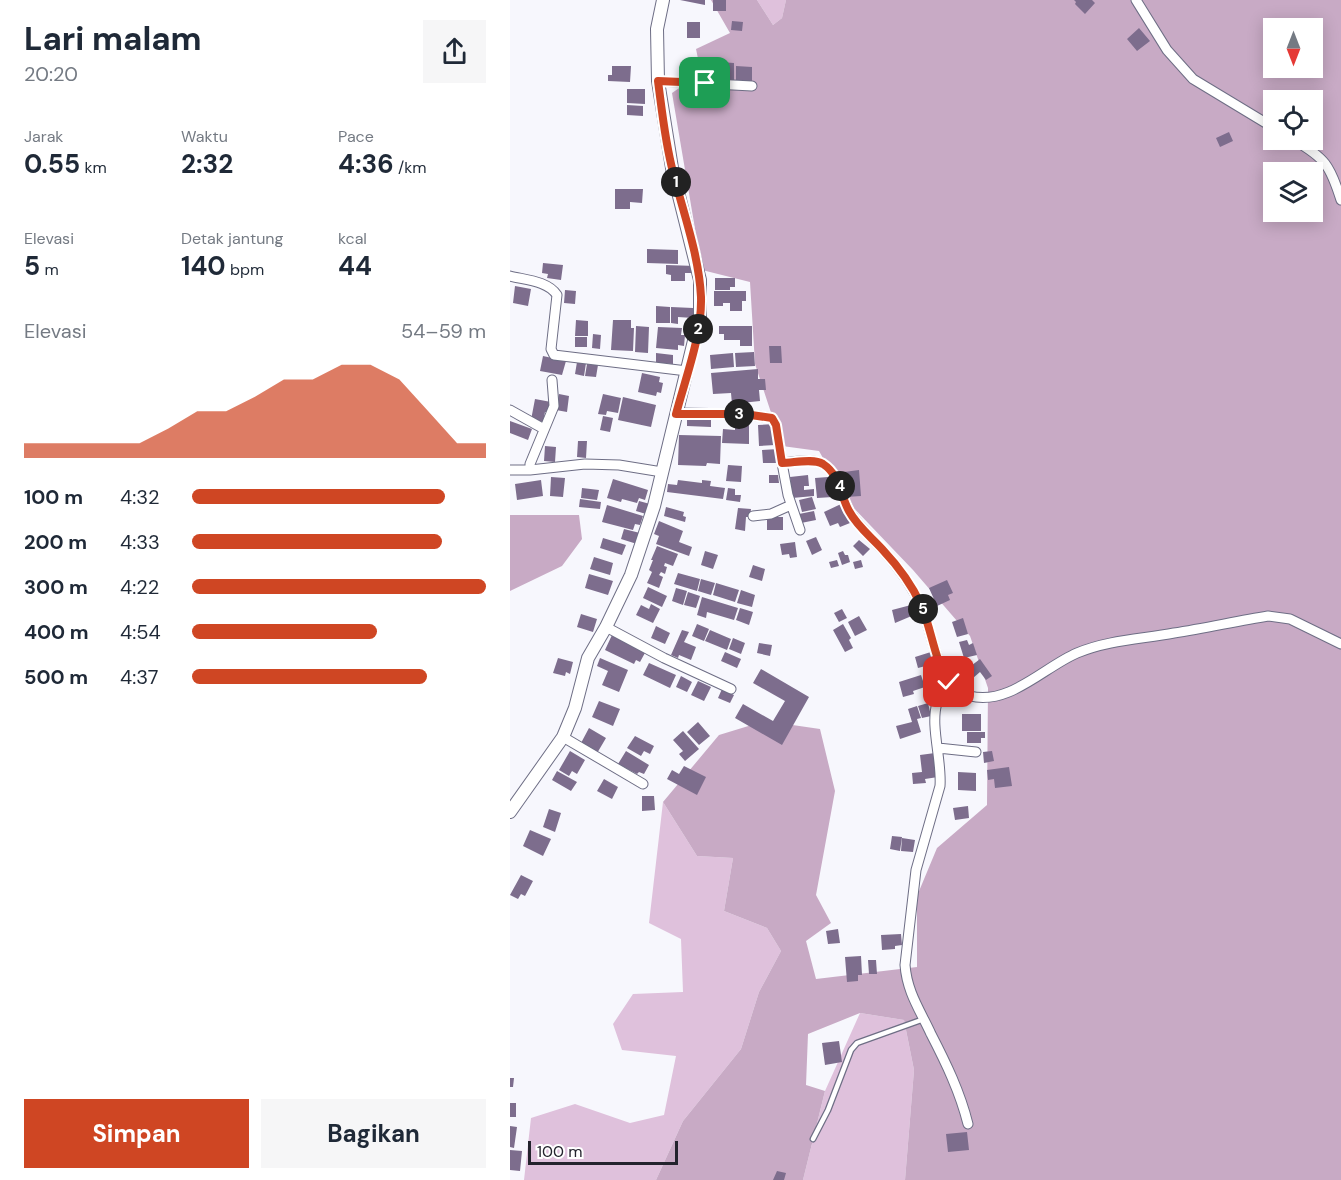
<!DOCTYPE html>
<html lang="id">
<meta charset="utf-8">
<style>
:root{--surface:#fff;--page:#f6f6f7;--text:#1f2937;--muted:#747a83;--accent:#cf4623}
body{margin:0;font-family:"DM Sans",sans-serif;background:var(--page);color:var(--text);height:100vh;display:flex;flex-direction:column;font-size:22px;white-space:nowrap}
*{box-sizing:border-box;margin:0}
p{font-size:20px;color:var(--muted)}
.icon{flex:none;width:33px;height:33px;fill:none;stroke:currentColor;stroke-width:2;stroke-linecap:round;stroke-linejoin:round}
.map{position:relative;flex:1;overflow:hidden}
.side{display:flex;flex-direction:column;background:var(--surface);width:510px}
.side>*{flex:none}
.needle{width:39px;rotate:180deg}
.controls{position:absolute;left:753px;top:18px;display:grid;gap:12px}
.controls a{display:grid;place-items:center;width:60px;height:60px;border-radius:0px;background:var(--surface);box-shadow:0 3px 15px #0003;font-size:30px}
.scale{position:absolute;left:18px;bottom:15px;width:150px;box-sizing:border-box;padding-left:6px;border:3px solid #23232d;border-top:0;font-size:16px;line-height:21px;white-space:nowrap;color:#23232d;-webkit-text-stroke:4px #fff;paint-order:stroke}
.pin{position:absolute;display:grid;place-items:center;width:51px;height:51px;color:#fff;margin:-26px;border-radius:12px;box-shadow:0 3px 9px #0006}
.km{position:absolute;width:30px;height:30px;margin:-15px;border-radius:50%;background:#222;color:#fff;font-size:16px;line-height:30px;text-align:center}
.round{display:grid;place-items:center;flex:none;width:63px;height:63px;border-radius:0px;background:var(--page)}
.overview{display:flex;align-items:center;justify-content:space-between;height:102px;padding:0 24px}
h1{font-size:33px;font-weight:700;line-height:45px}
.figures{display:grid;grid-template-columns:repeat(3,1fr);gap:9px;height:102px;padding:6px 24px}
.figures div{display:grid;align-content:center}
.figures b{font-size:26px;font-weight:700}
.figures small{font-size:16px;font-weight:400}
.figures p{font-size:16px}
.chart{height:168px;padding:12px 24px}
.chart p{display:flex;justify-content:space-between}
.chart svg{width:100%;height:108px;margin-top:6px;fill:var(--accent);opacity:.7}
.primary-button{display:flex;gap:12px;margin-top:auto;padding:12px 24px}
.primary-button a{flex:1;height:69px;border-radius:0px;background:var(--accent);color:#fff;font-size:24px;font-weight:700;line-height:69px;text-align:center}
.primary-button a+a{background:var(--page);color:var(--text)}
ul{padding:0 24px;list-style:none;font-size:20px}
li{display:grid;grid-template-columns:96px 72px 1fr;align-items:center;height:45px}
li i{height:15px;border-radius:8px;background:var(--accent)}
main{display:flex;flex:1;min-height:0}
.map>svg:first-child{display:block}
.green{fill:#dfc1dc}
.forest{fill:#c8aac5;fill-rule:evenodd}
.building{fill:#7d6d8d}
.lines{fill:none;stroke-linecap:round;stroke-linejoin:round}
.service-casing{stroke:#6e6e85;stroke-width:7}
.minor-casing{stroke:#6e6e85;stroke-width:11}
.tertiary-casing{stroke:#6e6e85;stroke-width:14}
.service{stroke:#fff;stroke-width:4.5}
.minor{stroke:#fff;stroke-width:9}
.tertiary{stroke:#fff;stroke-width:12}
.route-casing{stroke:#fff;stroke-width:12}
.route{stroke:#cf4623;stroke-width:8}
</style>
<main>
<section class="side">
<div class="overview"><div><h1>Lari malam</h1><p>20:20</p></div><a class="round"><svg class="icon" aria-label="share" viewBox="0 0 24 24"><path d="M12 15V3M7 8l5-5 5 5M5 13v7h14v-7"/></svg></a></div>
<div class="figures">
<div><p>Jarak</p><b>0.55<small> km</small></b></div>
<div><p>Waktu</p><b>2:32</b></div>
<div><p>Pace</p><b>4:36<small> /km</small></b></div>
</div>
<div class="figures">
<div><p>Elevasi</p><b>5<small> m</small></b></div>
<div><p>Detak jantung</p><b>140<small> bpm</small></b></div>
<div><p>kcal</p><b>44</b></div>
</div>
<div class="chart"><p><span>Elevasi</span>54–59 m</p>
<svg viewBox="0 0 160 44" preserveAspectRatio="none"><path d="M0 44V38L10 38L20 38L30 38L40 38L50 32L60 25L70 25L80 19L90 12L100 12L110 6L120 6L130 12L140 25L150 38L160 38V44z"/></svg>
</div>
<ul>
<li><b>100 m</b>4:32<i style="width:86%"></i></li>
<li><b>200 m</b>4:33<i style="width:85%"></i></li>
<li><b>300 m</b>4:22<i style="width:100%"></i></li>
<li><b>400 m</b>4:54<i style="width:63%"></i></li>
<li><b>500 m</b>4:37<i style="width:80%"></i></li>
</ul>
<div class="primary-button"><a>Simpan</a><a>Bagikan</a></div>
</section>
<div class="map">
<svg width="831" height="1180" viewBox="0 0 831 1180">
<rect width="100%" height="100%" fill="#f7f7fd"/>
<path class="green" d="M247,0H276L272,18L263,25Z
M153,802L187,856L223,858L214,911L257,928L271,951L249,992L231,1049L173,1121L146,1180H14L21,1118L65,1104L120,1123L154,1115L166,1056L112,1050L103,1024L123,994L173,992L171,939L139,923Z
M350,1013L394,1020L404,1070L395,1180H293L315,1091Z"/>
<path class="forest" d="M201,0H247L263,25L272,18L276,0H831V1180H395L404,1070L394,1020L350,1013L298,1034L296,1085L315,1091L293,1180H146L173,1121L231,1049L249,992L271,951L257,928L214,911L223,858L187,856L153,802L209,735L255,721L310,729L325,791L306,895L321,923L296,941L306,979L407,967V896L427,848L477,805L478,688L460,636L403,570L338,502L309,451L272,446L245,364L240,282L192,270L162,93L191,73L186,49L220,33ZM764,28H802V68H764ZM764,100H802V140H764ZM764,172H802V212H764Z
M0,515H69L72,539L52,566L0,591Z"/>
<path class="building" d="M170,0H195V5Z
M203,0H216V11H203Z
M564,0H582L585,3L575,14L565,4L566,2Z
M222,21L233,22L232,31L221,30Z
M177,22H190V38H177Z
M629,28L640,41L627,51L617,39Z
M178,59L193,60L192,74H178Z
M209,62L224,63V80L208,79Z
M102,66H121L120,82L98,81V75H102Z
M226,66L242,67V81H226Z
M117,89H135V104L117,103Z
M117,105L133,106V116L117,115Z
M719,132L723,141L710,147L706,138Z
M105,189H133L132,203L120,202V209H105Z
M137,249L168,250V264L137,263Z
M33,263L53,265L51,280L37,278L38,274L32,273Z
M156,265L186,266L185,273H175V281H161V275L156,274Z
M205,278H225V287H220V290H205Z
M5,286L21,289L18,306L3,303Z
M55,290L66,291L65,304L54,303Z
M204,291H236V301H232V311H220V303H213V306H204Z
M146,306L160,307V323H146Z
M161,307L183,308V318L168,317V324L161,323Z
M66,320L78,321V336H65Z
M103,320H121V328H124L123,351L101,350Z
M126,326L139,327L138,353L125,352Z
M209,326H242V346H230V340H214V334H209Z
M148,327L172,328L171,335H175L174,346L168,345V350L146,348Z
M83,334L91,335L90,349L82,348Z
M65,337H77V347H65Z
M259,346H271L272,363H260Z
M244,352L245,366L226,367L225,353Z
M146,353L163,355V364L146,363Z
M223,353L224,367L201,369L200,355Z
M33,356L56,361L52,375L30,371Z
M67,362L76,363L74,376L65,374Z
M77,364L88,365L86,377L75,376Z
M248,369V379H255L256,390H249L250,401L222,404L221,393L203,394L201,373Z
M132,373L150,377L149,382L153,383L151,393L147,392L146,396L128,392Z
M49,394L59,396L57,412L46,410Z
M93,394L111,398L108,413L97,411L96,415L88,414Z
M113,397L146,405L141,427L108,420Z
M25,399L41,402L39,412H35L33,422L21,420Z
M177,415L201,416V427L177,426Z
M93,416L103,418L100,432L90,430Z
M0,421L22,429L18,440L0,433Z
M225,422H239V444L212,443L213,429L225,430Z
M264,424L265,445L249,446L248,425Z
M169,435L211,436L210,464L197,463L196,466L168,465Z
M68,441H77L76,458L67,457Z
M35,446L46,447L45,462L34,461Z
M268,449L269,463H253L252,450Z
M218,465L232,466L231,482L216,481Z
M349,470L351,496L336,497L334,472Z
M259,475H268L269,483H259Z
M298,475L299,486H294V490L304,489V496L282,498L280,477Z
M41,477L55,478L53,497L40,496Z
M318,477L319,484H322L323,497L307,498L305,478Z
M103,479L138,490L135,500L129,498L127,503L112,499L111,502L97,498Z
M31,480L33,496L7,500L5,484Z
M168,480L192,483V480L201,481L200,486L215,488L213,499L157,492L158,484L167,485Z
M72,488L89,490L87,500L71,498Z
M218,488L225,489V495H231L230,502L216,500Z
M302,497L306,509L292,512L289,500Z
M70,499L91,502L90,509L69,507Z
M129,501L140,504L136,514L126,511Z
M331,504L340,523L330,527L328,523L320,526L314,512Z
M97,505L133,516L130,525L125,524L123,530L92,522Z
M156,507L174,512L173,516L176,517L175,522L154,516Z
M228,508L241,509L240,517H236L235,531L225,529Z
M304,511L306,520L291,523L289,514Z
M257,517H273V530H257Z
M149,521L173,531L169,542L182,547L179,556L146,544L149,536L144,534Z
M114,529L130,533L127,544L111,539Z
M306,537L312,550L302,555L296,541Z
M93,538L116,545L112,555L90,548Z
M349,540L360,549L353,556L343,546Z
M285,542L287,557L280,558L279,554L272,555L270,544Z
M147,546L168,554L163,566L155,563L154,566L157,567L155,574L151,572L149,575L153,577L149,588L137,583L142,572L139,570L143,560H141Z
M195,551L208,555L203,569L191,565Z
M333,551L335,555H338L340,562L332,565L328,553Z
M84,557L103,563L100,575L80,569Z
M327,560L329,566L321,568L319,562Z
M351,560L353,567L345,569L343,562Z
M243,565L255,569L252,581L239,577Z
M168,573L190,579L187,591L164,584Z
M79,574L103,581L98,595L75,588Z
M191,579L205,583L201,595L188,591Z
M437,580L443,593L438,595L440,600L427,606L419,588Z
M206,583L229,590L225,602L203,595Z
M138,587L157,596L152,607L133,598Z
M166,588L177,591L173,605L162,601Z
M231,590L245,595L242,607L227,603Z
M178,592L190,596L186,608L174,605Z
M192,597L228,608L224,620L197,612L196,618L187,615Z
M141,604L150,609L143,623L126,615L131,605L139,609Z
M401,605L404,615L385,623L382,610Z
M230,608L243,612L239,625L226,620Z
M332,609L337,618L329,622L324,613Z
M71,614L87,619L83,632L67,627Z
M349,616L357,630L345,636L338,622Z
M453,618L458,634L447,637L442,622Z
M187,624L199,629L194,641L182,636Z
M333,624L341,638L339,640L343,648L335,652L323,630Z
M146,626L160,633L155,644L141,638Z
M172,630L179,632L174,642L186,647L181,660L169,655L168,658L161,655Z
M200,630L221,639L217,650L195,641Z
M102,635L136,651L130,662L126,660L124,664L95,650Z
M223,638L235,643L231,654L219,649Z
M457,640L459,645L463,643L467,655L454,658L449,642Z
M249,643L262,645L260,656L247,653Z
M424,651L427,663L408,668L405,657Z
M215,652L231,659L227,668L211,661Z
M48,658L63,662L60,674L56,672L55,676L43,673Z
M90,658L118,670L109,692L92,685L98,671L87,666Z
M470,659L482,676L476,680L470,672L463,678L457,669Z
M139,663L166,675L160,688L133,675Z
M251,669L299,697L272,745L225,718L233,704L263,721L275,701L243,683Z
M411,675L415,687L403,691L404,694L393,697L389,682Z
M171,676L182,682L177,692L166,687Z
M188,681L201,687L194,701L181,695Z
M212,689L224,695L220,703L208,698Z
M444,698H453L452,706H444Z
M89,701L110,709L103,726L82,717Z
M418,703L421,716L412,718L408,706Z
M407,706L411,718L407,719L411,732L390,739L386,726L402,722L398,709Z
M452,714H471V731H452Z
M188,722L200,736L189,745L177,732Z
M79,728L96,738L86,755L71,743Z
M173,731L189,749L175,761L169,754L173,751L163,740Z
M457,732H475V738H471V743H457Z
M125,736L144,746L140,754L134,751L131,756L117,748Z
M60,751L75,760L67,774L62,771L59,776L49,770Z
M116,751L139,765L134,774L129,772L127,774L108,764Z
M482,751L484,761L474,763L473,752Z
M425,753L428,777L415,779L416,783L403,784L402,773L412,772L410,755Z
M174,766L196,777L187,795L157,779L162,770L169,774Z
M499,767L502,786L485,788L484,779L478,780L477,770Z
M47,771L67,782L61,791L42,780Z
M448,772L466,773V791L448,790Z
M94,779L108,787L102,799L87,791Z
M132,796H144L145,810L132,811Z
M458,806L459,818L445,820L443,808Z
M39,809L51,813L45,832L33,827Z
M20,830L41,839L33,856L13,846Z
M382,836L392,837L390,851L380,849Z
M392,838L405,840L403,852L391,851Z
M11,875L23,881L15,896L11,894L8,899L0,895Z
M328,929L330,943L318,944L316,931Z
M391,934L392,945L385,946V949L372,950L371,935Z
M351,956L352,975H348V981L337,982L335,957Z
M358,960H366L367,974H359Z
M329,1041L332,1062L315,1065L312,1043Z
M0,1078H4L3,1087H0Z
M0,1103H6V1117H0Z
M0,1126L7,1127L4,1148L0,1147Z
M457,1132L459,1150L438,1152L436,1134Z
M0,1150L12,1151L10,1171L0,1170Z
M267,1171L276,1173L274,1180H263Z"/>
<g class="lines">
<defs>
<path id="service" d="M303,1139L318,1110L341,1050L347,1043L414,1019"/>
<path id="minor" d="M626,0L657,50L683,79L764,128
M148,81L242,86
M784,140C815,158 820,165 831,200
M0,276C16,280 38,281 47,295L41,349L44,355L177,371
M42,380L44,406L20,464V470L75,464L109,465L152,472
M0,410L34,429
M166,413L234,414L262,418L266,425L272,463C284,462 303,458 313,464C331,475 331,498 341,514C349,527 361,537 371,548C387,565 403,587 412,608C424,635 426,686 460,696C499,706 534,667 567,653C598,640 632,639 664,633C696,628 727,621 758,616L780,619L831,644
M272,463L278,495L290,530
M0,470H20
M243,516L261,514L281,505
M96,627L154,658L221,689
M439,682C435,689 429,695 427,703C420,726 432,760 430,786L406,870L395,965C397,992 410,1010 421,1034C436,1063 450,1092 458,1124
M53,737L133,784
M428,748L466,752"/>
<path id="tertiary" d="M0,812L53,737L65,708L78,658L96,627L121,575L144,506L190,316V280L162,168L148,81L147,29L153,0"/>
</defs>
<use href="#service" class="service-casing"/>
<use href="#minor" class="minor-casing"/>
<use href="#tertiary" class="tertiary-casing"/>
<use href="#service" class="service"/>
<use href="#minor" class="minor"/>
<use href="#tertiary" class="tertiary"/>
</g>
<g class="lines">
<defs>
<path id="route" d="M195,83L148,81C152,111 155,142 163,172C173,212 189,255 191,297C192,336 176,376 166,414H234L262,418L266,425L272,463C284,463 303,458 313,464C330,475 330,495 339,511C347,526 361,537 372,549C387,565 402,585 411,605C422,630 424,660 439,682"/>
</defs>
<use href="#route" class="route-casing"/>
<use href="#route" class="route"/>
</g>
</svg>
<div class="controls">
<a><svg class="needle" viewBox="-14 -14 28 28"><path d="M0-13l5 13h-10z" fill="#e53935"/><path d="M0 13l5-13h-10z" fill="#747a83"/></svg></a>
<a><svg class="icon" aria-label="locate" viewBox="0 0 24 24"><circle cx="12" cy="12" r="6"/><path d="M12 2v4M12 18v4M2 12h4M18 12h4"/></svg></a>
<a><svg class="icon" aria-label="layers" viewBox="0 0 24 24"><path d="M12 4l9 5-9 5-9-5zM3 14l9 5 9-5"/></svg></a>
</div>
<div class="scale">100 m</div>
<div class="pin" style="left:195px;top:83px;background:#1e9e55"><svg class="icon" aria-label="arrive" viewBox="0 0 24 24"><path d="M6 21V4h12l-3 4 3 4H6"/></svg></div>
<div class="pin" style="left:439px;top:682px;background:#d93025"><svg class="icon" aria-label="check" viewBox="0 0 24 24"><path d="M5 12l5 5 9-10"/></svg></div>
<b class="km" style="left:166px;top:182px">1</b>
<b class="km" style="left:188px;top:329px">2</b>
<b class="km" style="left:229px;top:414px">3</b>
<b class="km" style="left:330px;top:486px">4</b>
<b class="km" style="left:413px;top:609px">5</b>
</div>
</main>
